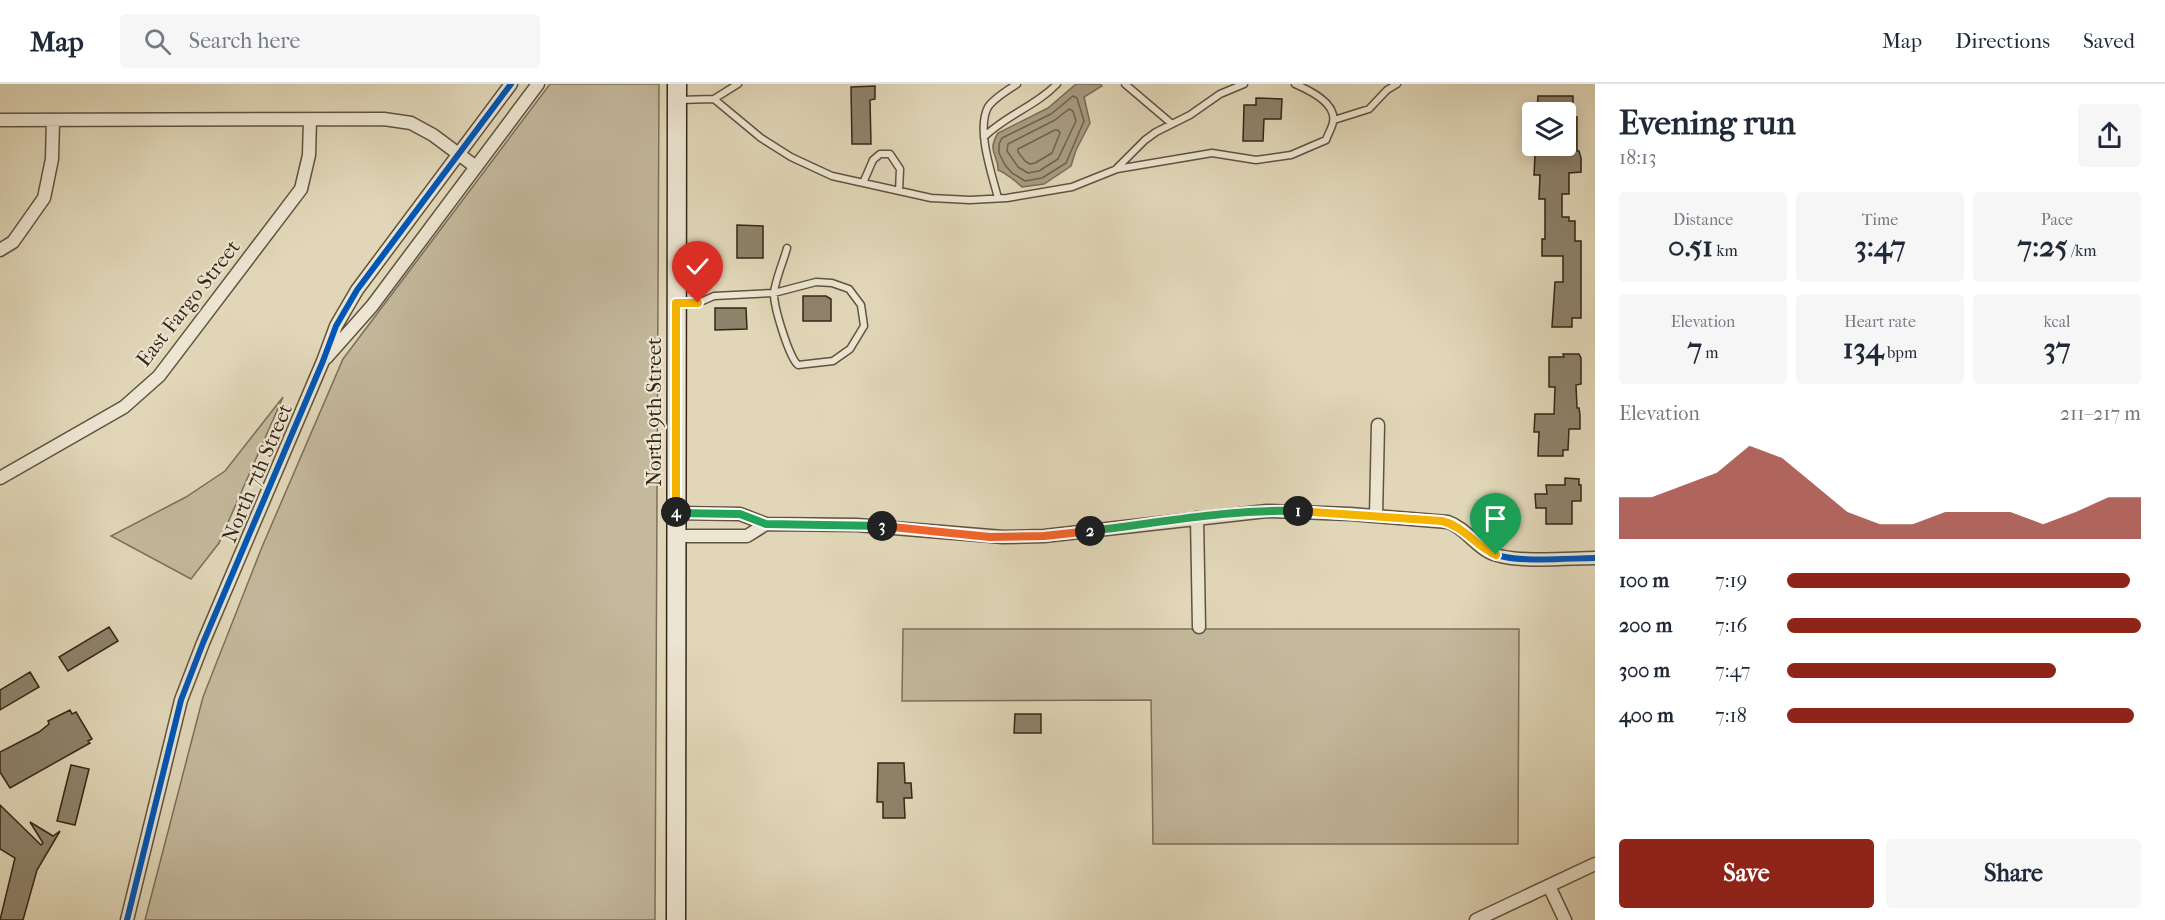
<!DOCTYPE html>
<meta charset="utf-8">
<style>
:root{--surface:#fff;--page:#f6f6f7;--text:#1f2937;--muted:#747a83;--line:#e0e1e3;--accent:#8f2418}
body{margin:0;font-family:"IM FELL French Canon",serif;background:var(--page);color:var(--text);height:100vh;display:flex;flex-direction:column;font-size:22px;white-space:nowrap}
*{box-sizing:border-box;margin:0}
p{font-size:20px;color:var(--muted)}
.icon{flex:none;width:33px;height:33px;fill:none;stroke:currentColor;stroke-width:2;stroke-linecap:round;stroke-linejoin:round}
.map{position:relative;flex:1;overflow:hidden}
.details{display:flex;flex-direction:column;background:var(--surface);width:570px}
.details>*{flex:none}
.tools{position:absolute;left:1522px;top:18px;display:grid;gap:12px}
.tools a{display:grid;place-items:center;width:54px;height:54px;border-radius:6px;background:var(--surface);box-shadow:0 3px 15px #0003;font-size:30px}
.pin{position:absolute;display:grid;place-items:center;width:51px;height:51px;color:#fff;margin:-62px -26px;border-radius:50% 50% 50% 0;rotate:-45deg;box-shadow:0 0 6px #0007}
.pin .icon{rotate:45deg}
.km{position:absolute;width:30px;height:30px;margin:-15px;border-radius:50%;background:#222;color:#fff;font-size:16px;line-height:30px;text-align:center}
.round{display:grid;place-items:center;flex:none;width:63px;height:63px;border-radius:6px;background:var(--page)}
.head{display:flex;align-items:center;justify-content:space-between;height:102px;padding:0 24px}
h1{font-size:33px;font-weight:700;line-height:45px}
.stats{display:grid;grid-template-columns:repeat(3,1fr);gap:9px;height:102px;padding:6px 24px}
.stats div{display:grid;align-content:center;border-radius:6px;background:var(--page);text-align:center}
.stats b{font-size:30px;font-weight:700}
.stats small{font-size:16px;font-weight:400}
.stats p{font-size:16px}
.chart{height:168px;padding:12px 24px}
.chart p{display:flex;justify-content:space-between}
.chart svg{width:100%;height:108px;margin-top:6px;fill:var(--accent);opacity:.7}
.primary-button{display:flex;gap:12px;margin-top:auto;padding:12px 24px}
.primary-button a{flex:1;height:69px;border-radius:6px;background:var(--accent);color:#fff;font-size:24px;font-weight:700;line-height:69px;text-align:center}
.primary-button a+a{background:var(--page);color:var(--text)}
ul{padding:0 24px;list-style:none;font-size:20px}
li{display:grid;grid-template-columns:96px 72px 1fr;align-items:center;height:45px}
li i{height:15px;border-radius:8px;background:var(--accent)}
header{display:flex;align-items:center;gap:36px;box-sizing:border-box;height:84px;padding:0 30px;background:var(--surface);border-bottom:2px solid var(--line)}
header strong{font-size:28px}
nav{display:flex;gap:33px;margin-inline-start:auto;font-size:21px}
.search{width:420px;height:54px;background:var(--page);display:flex;align-items:center;gap:15px;box-sizing:border-box;padding:0 21px;border-radius:6px;color:var(--muted);font-size:22px}
main{display:flex;flex:1;min-height:0}
.map>svg:first-child{display:block}
.green{fill:#c4b99d;stroke:#7c705a;stroke-width:1.5}
.water{fill:#a79b81;stroke:#796d57;stroke-width:1.5}
.lines{fill:none;stroke-linecap:round;stroke-linejoin:round}
.shore{stroke:#6e614c;stroke-width:1.5}
.building{fill:#8e836b;stroke:#352717;stroke-width:1.5}
.lane-casing{stroke:#60533f;stroke-width:9}
.street-casing{stroke:#60533f;stroke-width:15}
.secondary-casing{stroke:#352717;stroke-width:21}
.lane{stroke:#ece5d1;stroke-width:6}
.street{stroke:#ece5d1;stroke-width:12}
.secondary{stroke:#ece5d1;stroke-width:18}
.cycleway-casing{stroke:#ece5d1;stroke-width:10}
.cycleway{stroke:#0057b8;stroke-width:6}
.split-1-casing{stroke:#fff;stroke-width:12}
.split-2-casing{stroke:#fff;stroke-width:12}
.split-3-casing{stroke:#fff;stroke-width:12}
.split-4-casing{stroke:#fff;stroke-width:12}
.split-5-casing{stroke:#fff;stroke-width:12}
.split-1{stroke:#f5b400;stroke-width:8}
.split-2{stroke:#22a559;stroke-width:8}
.split-3{stroke:#f0652b;stroke-width:8}
.split-4{stroke:#22a559;stroke-width:8}
.split-5{stroke:#f5b400;stroke-width:8}
.labels{text-anchor:middle;stroke-width:4.5;stroke-linejoin:round;paint-order:stroke}
.street-label{font-size:21px;fill:#352717;stroke:#ece5d1}
</style>
<header>
<strong>Map</strong>
<div class="search"><svg class="icon" aria-label="search" viewBox="0 0 24 24"><circle cx="10" cy="10" r="6"/><path d="M15 15l6 6"/></svg>Search here</div>
<nav><a>Map</a><a>Directions</a><a>Saved</a></nav>
</header>
<main>
<div class="map">
<svg width="1595" height="836" viewBox="0 0 1595 836">
<rect width="100%" height="100%" fill="#e1d7b8"/>
<filter id="stains"><feTurbulence type="fractalNoise" baseFrequency=".00333" numOctaves="4"/><feColorMatrix values="0 0 0 0 .2 0 0 0 0 .09 0 0 0 0 .02 0 0 0 .5 -.17"/></filter>
<radialGradient id="worn" r=".72"><stop offset=".6" stop-color="#630" stop-opacity="0"/><stop offset="1" stop-color="#630" stop-opacity=".3"/></radialGradient>
<path class="green" d="M550,0H659L655,836H145L203,613L262,463L343,275Z
M283,313L219,459L191,495L111,452L186,413L225,387Z
M903,545H1519L1518,760H1153L1151,616L902,617Z"/>
<path class="water" d="M1076,0H1101L1102,2L1084,13L1090,39L1076,66L1071,82L1044,100L1022,103C1017,98 1004,88 998,86C999,70 986,69 998,49L1048,24Z"/>
<g class="lines">
<path class="shore" d="M1073,12L1077,14L1084,37L1066,79L1042,94L1025,97L1012,89L1005,81L999,69V60L1002,54L1051,30Z
M1069,25L1073,27L1076,37L1058,75L1039,87L1028,89L1018,83L1007,67L1008,60L1055,36Z
M1055,46H1058L1060,49L1052,69L1035,79L1030,80L1025,77L1018,68V65Z"/>
</g>
<path class="building" d="M875,2V15L870,16L871,60H852L851,3Z
M1538,12H1573V28H1537Z
M1256,14L1282,15L1281,35H1264L1263,57H1243L1244,21H1256Z
M1566,33H1577V67H1579L1581,74V88L1569,89V110H1562V133H1569V137H1575V157H1581V234H1572V243H1552L1555,198H1563V172H1542V155H1545V115H1539L1540,91H1534L1535,71H1564Z
M737,141L763,142V174H737Z
M803,212H826L831,215V237H803Z
M715,224H746L747,245L715,246Z
M1563,270H1579L1581,274V300L1576,301L1577,324H1579L1580,331V345H1569L1568,366H1563V372H1538L1539,348H1534L1535,330H1554L1555,303H1549V273H1564Z
M1565,394L1579,395V401H1581V417H1572V440H1546V424H1536L1535,410H1547L1546,401H1565Z
M109,543L118,557L68,587L59,573Z
M30,588L39,603L0,626V606Z
M70,626L72,630L76,628L92,655L88,657L90,659L10,704L0,688V668L39,648L49,640L48,637Z
M1015,630H1041V649H1014Z
M878,679H904L905,699H911L912,714H904L905,734H883V718H877Z
M71,681L89,685L75,741L57,737Z
M0,721L41,761L43,759L30,738L53,752L60,747L37,786L23,836H0L15,774L0,765Z"/>
<g class="lines">
<defs>
<path id="lane" d="M1125,0L1172,40
M714,15L738,0
M678,16L714,15L761,54L791,73L832,92L931,114L970,116L1007,114L1072,103L1117,85L1212,69L1256,76L1291,71L1326,56C1328,50 1332,44 1333,38C1337,19 1309,6 1295,0
M1334,36L1369,25L1387,6L1397,0
M984,53C1006,31 1036,22 1057,0
M1117,84L1145,56L1156,48L1190,31L1220,10L1244,0
M863,99L873,76L880,70H890L900,85L899,107
M998,114C992,90 976,46 988,23C994,14 1008,6 1017,0
M680,219H698L714,212L774,209L816,198L832,199L849,205L861,221L864,242L850,265L833,277L798,281C789,273 774,224 774,210C774,199 784,176 787,164"/>
<path id="street" d="M0,36L384,35L411,39L433,51L476,83
M0,166L13,158L44,114L52,75L53,36
M326,274L372,222L538,0
M0,394L124,323L159,292L301,105L309,71L310,36
M676,429L740,430L766,440L857,441L1003,453L1044,452L1267,427L1350,430L1448,438C1465,444 1474,460 1489,468C1511,480 1569,474 1595,474
M1376,432L1378,341
M1197,434L1199,543
M676,452H747L766,440
M1549,802L1565,836
M127,836L181,616L203,559L323,277L336,242L357,206L511,0
M1476,836L1595,780"/>
<path id="secondary" d="M676,836L677,0"/>
</defs>
<use href="#lane" class="lane-casing"/>
<use href="#street" class="street-casing"/>
<use href="#secondary" class="secondary-casing"/>
<use href="#lane" class="lane"/>
<use href="#street" class="street"/>
<use href="#secondary" class="secondary"/>
<defs>
<path id="cycleway" d="M676,429L740,430L766,440L857,441L1003,453L1044,452L1267,427L1350,430L1448,438C1465,444 1474,460 1489,468C1511,480 1569,474 1595,474
M127,836L181,616L203,559L323,277L336,242L357,206L511,0"/>
</defs>
<use href="#cycleway" class="cycleway-casing"/>
<use href="#cycleway" class="cycleway"/>
</g>
<g class="lines">
<defs>
<path id="split-1" d="M1298,427L1442,437C1464,442 1475,462 1496,471"/>
<path id="split-2" d="M1090,447C1159,439 1229,425 1298,427"/>
<path id="split-3" d="M882,442L990,453L1044,452L1090,447"/>
<path id="split-4" d="M676,428V429L740,430L766,440L882,442"/>
<path id="split-5" d="M676,428V219H698"/>
</defs>
<use href="#split-1" class="split-1-casing"/>
<use href="#split-2" class="split-2-casing"/>
<use href="#split-3" class="split-3-casing"/>
<use href="#split-4" class="split-4-casing"/>
<use href="#split-5" class="split-5-casing"/>
<use href="#split-1" class="split-1"/>
<use href="#split-2" class="split-2"/>
<use href="#split-3" class="split-3"/>
<use href="#split-4" class="split-4"/>
<use href="#split-5" class="split-5"/>
</g>
<g class="labels">
<g class="street-label">
<text transform="translate(188 219) rotate(-52)" y="7">East Fargo Street</text>
<text transform="translate(654 328) rotate(-90)" y="7">North 9th Street</text>
<text transform="translate(257 389) rotate(-67)" y="7">North 7th Street</text>
</g>
</g>
<rect width="100%" height="100%" filter="url(#stains)"/>
<rect width="100%" height="100%" fill="url(#worn)"/>
</svg>
<div class="tools">
<a><svg class="icon" aria-label="layers" viewBox="0 0 24 24"><path d="M12 4l9 5-9 5-9-5zM3 14l9 5 9-5"/></svg></a>
</div>
<div class="pin" style="left:1496px;top:471px;background:#1e9e55"><svg class="icon" aria-label="arrive" viewBox="0 0 24 24"><path d="M6 21V4h12l-3 4 3 4H6"/></svg></div>
<div class="pin" style="left:698px;top:219px;background:#d93025"><svg class="icon" aria-label="check" viewBox="0 0 24 24"><path d="M5 12l5 5 9-10"/></svg></div>
<b class="km" style="left:1298px;top:427px">1</b>
<b class="km" style="left:1090px;top:447px">2</b>
<b class="km" style="left:882px;top:442px">3</b>
<b class="km" style="left:676px;top:428px">4</b>
</div>
<section class="details">
<div class="head"><div><h1>Evening run</h1><p>18:13</p></div><a class="round"><svg class="icon" aria-label="share" viewBox="0 0 24 24"><path d="M12 15V3M7 8l5-5 5 5M5 13v7h14v-7"/></svg></a></div>
<div class="stats">
<div><p>Distance</p><b>0.51<small> km</small></b></div>
<div><p>Time</p><b>3:47</b></div>
<div><p>Pace</p><b>7:25<small> /km</small></b></div>
</div>
<div class="stats">
<div><p>Elevation</p><b>7<small> m</small></b></div>
<div><p>Heart rate</p><b>134<small> bpm</small></b></div>
<div><p>kcal</p><b>37</b></div>
</div>
<div class="chart"><p><span>Elevation</span>211–217 m</p>
<svg viewBox="0 0 160 44" preserveAspectRatio="none"><path d="M0 44V27L10 27L20 22L30 17L40 6L50 11L60 22L70 33L80 38L90 38L100 33L110 33L120 33L130 38L140 33L150 27L160 27V44z"/></svg>
</div>
<ul>
<li><b>100 m</b>7:19<i style="width:97%"></i></li>
<li><b>200 m</b>7:16<i style="width:100%"></i></li>
<li><b>300 m</b>7:47<i style="width:76%"></i></li>
<li><b>400 m</b>7:18<i style="width:98%"></i></li>
</ul>
<div class="primary-button"><a>Save</a><a>Share</a></div>
</section>
</main>
